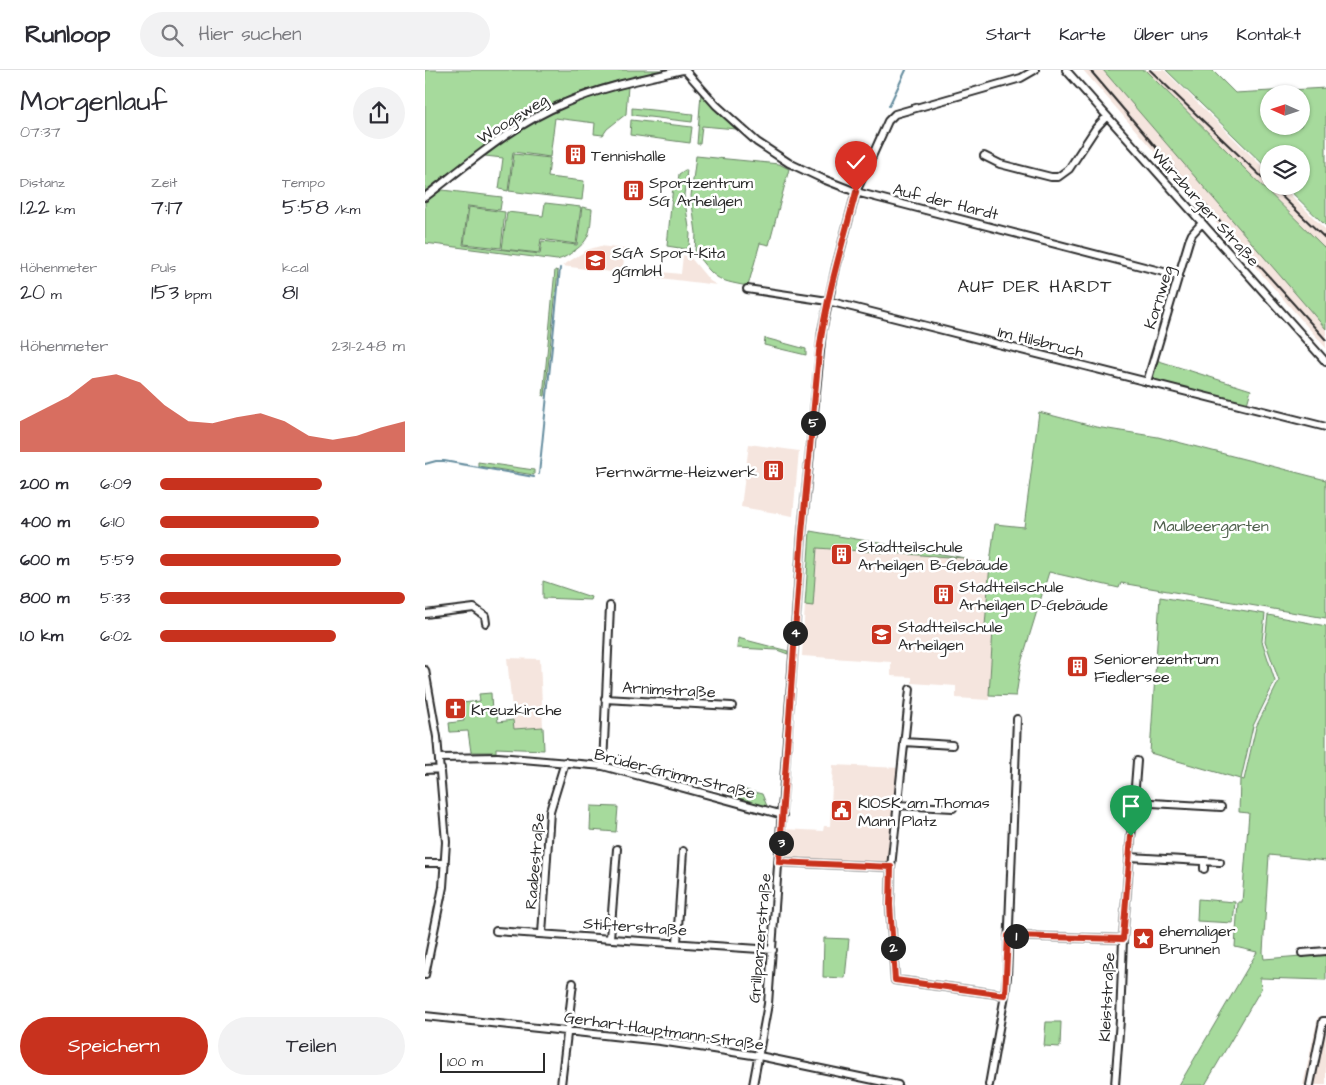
<!DOCTYPE html>
<html lang="de">
<meta charset="utf-8">
<style>
:root{--surface:#fff;--page:#f2f2f3;--text:#2b2b33;--muted:#7c7c81;--line:#e1e1e2;--accent:#c8321e}
body{margin:0;font-family:"Architects Daughter",sans-serif;background:var(--page);color:var(--text);height:100vh;display:flex;flex-direction:column;font-size:19px;white-space:nowrap}
*{box-sizing:border-box;margin:0}
p{font-size:16px;color:var(--muted)}
.icon{flex:none;width:28px;height:28px;fill:none;stroke:currentColor;stroke-width:2;stroke-linecap:round;stroke-linejoin:round}
.map{position:relative;flex:1;overflow:hidden}
.sheet{display:flex;flex-direction:column;background:var(--surface);width:425px}
.sheet>*{flex:none}
.needle{width:32px;rotate:273deg}
.tools{position:absolute;left:835px;top:15px;display:grid;gap:10px}
.tools a{display:grid;place-items:center;width:50px;height:50px;border-radius:50%;background:var(--surface);box-shadow:0 1px 4px #0004;font-size:25px}
.scale{position:absolute;left:15px;bottom:12px;width:105px;box-sizing:border-box;padding-left:5px;border:2px solid #2b2b2b;border-top:0;font-size:14px;line-height:18px;white-space:nowrap;color:#2b2b2b;-webkit-text-stroke:4px #fff;paint-order:stroke}
.pin{position:absolute;display:grid;place-items:center;width:42px;height:42px;color:#fff;margin:-51px -21px;border-radius:50% 50% 50% 0;rotate:-45deg;box-shadow:0 0 5px #0007}
.pin .icon{rotate:45deg}
.km{position:absolute;width:25px;height:25px;margin:-12px;border-radius:50%;background:#222;color:#fff;font-size:14px;line-height:25px;text-align:center}
.round{display:grid;place-items:center;flex:none;width:52px;height:52px;border-radius:26px;background:var(--page)}
.summary{display:flex;align-items:center;justify-content:space-between;height:85px;padding:0 20px}
h1{font-size:28px;font-weight:600;line-height:38px}
.figures{display:grid;grid-template-columns:repeat(3,1fr);gap:8px;height:85px;padding:5px 20px}
.figures div{display:grid;align-content:center}
.figures b{font-size:21px;font-weight:600}
.figures small{font-size:14px;font-weight:400}
.figures p{font-size:14px}
.chart{height:140px;padding:10px 20px}
.chart p{display:flex;justify-content:space-between}
.chart svg{width:100%;height:90px;margin-top:5px;fill:var(--accent);opacity:.7}
.primary-button{display:flex;gap:10px;margin-top:auto;padding:10px 20px}
.primary-button a{flex:1;height:58px;border-radius:30px;background:var(--accent);color:#fff;font-size:20px;font-weight:600;line-height:58px;text-align:center}
.primary-button a+a{background:var(--page);color:var(--text)}
ul{padding:0 20px;list-style:none;font-size:16px}
li{display:grid;grid-template-columns:80px 60px 1fr;align-items:center;height:38px}
li i{height:12px;border-radius:6px;background:var(--accent)}
header{display:flex;align-items:center;gap:30px;box-sizing:border-box;height:70px;padding:0 25px;background:var(--surface);border-bottom:1px solid var(--line)}
header strong{font-size:24px}
nav{display:flex;gap:28px;margin-inline-start:auto;font-size:18px}
.search{width:350px;height:45px;background:var(--page);display:flex;align-items:center;gap:12px;box-sizing:border-box;padding:0 18px;border-radius:28px;color:var(--muted);font-size:19px}
main{display:flex;flex:1;min-height:0}
.map>svg:first-child{display:block}
.built{fill:#f5e5de}
.green{fill:#a6da9c;stroke:#688264;fill-rule:evenodd}
.lines{fill:none;stroke-linecap:round;stroke-linejoin:round}
.stream{stroke:#658d9f;stroke-width:2}
.minor-casing{stroke:#2b2b2b;stroke-width:10}
.minor{stroke:#fff;stroke-width:6}
.rail{stroke:#2b2b2b;stroke-width:2}
.route-casing{stroke:#fff;stroke-width:10}
.route{stroke:#c8321e;stroke-width:6}
.labels{text-anchor:middle;stroke-width:5;stroke-linejoin:round;paint-order:stroke}
.street-label{font-size:16px;fill:#2b2b2b;stroke:#fff}
.poi-label{font-size:16px;fill:#2b2b2b;stroke:#fff;text-anchor:start}
.park-label{font-size:16px;fill:#50604d;stroke:#fff}
.neighbourhood-label{font-size:18px;letter-spacing:1px;fill:#2b2b2b;stroke:#fff}
</style>
<header>
<strong>Runloop</strong>
<div class="search"><svg class="icon" aria-label="search" viewBox="0 0 24 24"><circle cx="10" cy="10" r="6"/><path d="M15 15l6 6"/></svg>Hier suchen</div>
<nav><a>Start</a><a>Karte</a><a>Über uns</a><a>Kontakt</a></nav>
</header>
<main>
<section class="sheet">
<div class="summary"><div><h1>Morgenlauf</h1><p>07:37</p></div><a class="round"><svg class="icon" aria-label="share" viewBox="0 0 24 24"><path d="M12 15V3M7 8l5-5 5 5M5 13v7h14v-7"/></svg></a></div>
<div class="figures">
<div><p>Distanz</p><b>1.22<small> km</small></b></div>
<div><p>Zeit</p><b>7:17</b></div>
<div><p>Tempo</p><b>5:58<small> /km</small></b></div>
</div>
<div class="figures">
<div><p>Höhenmeter</p><b>20<small> m</small></b></div>
<div><p>Puls</p><b>153<small> bpm</small></b></div>
<div><p>kcal</p><b>81</b></div>
</div>
<div class="chart"><p><span>Höhenmeter</span>231–248 m</p>
<svg viewBox="0 0 160 44" preserveAspectRatio="none"><path d="M0 44V29L10 23L20 17L30 8L40 6L50 10L60 21L70 29L80 30L90 27L100 25L110 29L120 36L130 38L140 36L150 32L160 29V44z"/></svg>
</div>
<ul>
<li><b>200 m</b>6:09<i style="width:66%"></i></li>
<li><b>400 m</b>6:10<i style="width:65%"></i></li>
<li><b>600 m</b>5:59<i style="width:74%"></i></li>
<li><b>800 m</b>5:33<i style="width:100%"></i></li>
<li><b>1.0 km</b>6:02<i style="width:72%"></i></li>
</ul>
<div class="primary-button"><a>Speichern</a><a>Teilen</a></div>
</section>
<div class="map">
<svg width="901" height="1015" viewBox="0 0 901 1015">
<rect width="100%" height="100%" fill="#fff"/>
<filter id="ink" filterUnits="userSpaceOnUse"><feTurbulence type="fractalNoise" baseFrequency=".02" numOctaves="2"/><feDisplacementMap in="SourceGraphic" scale="10" xChannelSelector="R" yChannelSelector="G"/><feConvolveMatrix kernelMatrix="1 2 1 2 8 2 1 2 1" color-interpolation-filters="sRGB"/></filter>
<g filter="url(#ink)">
<path class="built" d="M658,0H678L901,259V278Z
M720,0H739L844,103V116H857L901,160V179Z
M175,176L200,179L198,198L256,204L258,185L265,187L285,211L292,215L137,196L162,180Z
M324,374L374,381L368,446L316,437Z
M392,478L540,488V490L565,493L560,556L568,559L564,630L531,628V616L487,613V607L466,606V592L377,586L380,535H388Z
M82,588L115,589L118,657L89,659Z
M408,695L476,698L466,797L354,792L357,759L398,761L399,756H405Z
M893,947H901V1015H878Z"/>
<path class="green" d="M0,0H239C205,8 168,15 136,30C86,53 44,89 0,122Z
M678,0H720L901,179V259Z
M741,0H787L810,23L901,18V156L860,116H876V84H844V100ZM844,24H876V56H844Z
M203,16L201,44L182,59L178,65L169,64L170,53L130,48L125,87L88,82L83,121L74,119L78,88L60,86L64,82C89,65 113,47 141,36C161,27 182,22 203,16Z
M276,23L289,38L311,59L277,56L275,74H272Z
M207,38L268,44L267,52L207,45Z
M206,50L267,57L265,73L205,65Z
M89,84L125,88L123,107L159,111L157,130L84,121Z
M271,86L354,94L364,99L344,175L335,173L323,216C290,210 291,209 270,183L271,163L266,126Z
M260,100H262L259,125L265,164L264,176L261,179L242,176L248,116L253,112L254,104Z
M17,120L77,127L75,140L43,136L38,175L115,184L117,171L152,175L157,137L167,139C165,158 167,169 149,181C144,185 139,188 132,190L0,173V132Z
M120,133L156,137L151,174L116,169L114,183L77,179L82,142L118,146Z
M44,137L80,142L76,178L39,174Z
M130,200L133,201L120,326H118Z
M340,268L381,279V285L339,275Z
M731,290L826,320L822,334L730,310L727,305Z
M614,342L671,357L733,367L901,410V548L696,513L694,518L624,502L596,593L591,626L564,625L568,559L560,556L565,493L570,454L599,457Z
M53,392L109,400V405L53,396Z
M385,461L540,488L392,478L388,536L380,535Z
M118,511L166,527L165,530L118,528Z
M735,527L840,544L837,571L850,611L828,656L816,709L819,710L831,657L854,611L840,571L843,545L901,556V791L844,785L838,882L839,889L901,884V910L835,908L836,919L780,1015H754L832,882L810,877L813,832H817L824,743L814,742L815,709L725,683Z
M313,568L363,581V584L352,580L312,578Z
M66,623L67,644H72L73,652L88,650L89,659L118,657L119,680L71,678V682H46L43,661L25,662L24,653L39,651L37,633L55,631L54,624Z
M308,717L337,724L342,736L307,727Z
M166,736L193,737L191,762L165,760Z
M773,829L810,832L808,853L772,851Z
M399,868L424,869L420,908L398,907Z
M621,952H636L635,977L619,976Z"/>
<g class="lines">
<path class="stream" d="M464,36L481,0
M0,394L11,391H19L109,407
M114,404L135,198"/>
<defs>
<path id="minor" d="M260,0L291,35L332,72L364,93L398,109L431,122L754,206
M641,0L901,292
M559,86L575,94L626,107H633L644,99L671,58L682,46
M0,127C44,93 88,54 140,33C177,17 218,9 258,0
M322,219L403,231L901,357
M722,312L764,171L767,164L777,153
M0,544L49,538L60,546L61,553
M0,600L12,667L21,772L18,817L0,905
M485,619L466,797L465,835L470,910L580,925
M180,629L307,636
M479,672L527,675
M15,688L73,687L178,696L358,745
M178,696L185,536
M0,700L16,699
M709,732L796,737
M472,735L528,738
M704,787L795,792
M354,792L466,797
M0,793H20
M779,799V791
M71,861L348,880
M117,864L125,741L140,692
M583,866L698,869
M185,868L192,779
M252,873L258,781
M877,883L901,881
M0,946L235,971L334,986L473,1015
M136,1015L148,913
M328,1015L343,934L377,463L397,261L411,197L431,122L463,51L470,44L596,8L610,0
M564,1015L580,925L582,907L592,649
M690,1015L695,950L698,869L712,691
M885,1015L898,951H901"/>
</defs>
<use href="#minor" class="minor-casing"/>
<use href="#minor" class="minor"/>
<path class="rail" d="M665,0L780,135L901,270
M725,0L844,114
M846,116L901,169"/>
</g>
</g>
<g class="lines" filter="url(#ink)">
<defs>
<path id="route" d="M431,122C417,175 401,228 394,282L377,463L354,792L466,797L465,835L470,910L580,925L583,866L698,869L706,766"/>
</defs>
<use href="#route" class="route-casing"/>
<use href="#route" class="route"/>
</g>
<defs>
<symbol id="building-square" viewBox="-11 -11 22 22"><rect x="-9" y="-9" width="18" height="18" rx="4" fill="#c8321e" stroke="#fff"/><path d="M-4-6H4V6H1V3H-1V6H-4ZM-2.5-4.3h1.7v1.8h-1.7ZM.8-4.3h1.7v1.8H.8ZM-2.5-1h1.7V.8h-1.7ZM.8-1h1.7V.8H.8Z" fill="#fff"/></symbol>
<symbol id="school-square" viewBox="-11 -11 22 22"><rect x="-9" y="-9" width="18" height="18" rx="4" fill="#c8321e" stroke="#fff"/><path d="M0-5L7-2L0 1L-7-2ZM-4 1L0 2.5L4 1V4Q0 6-4 4Z" fill="#fff"/></symbol>
<symbol id="church-square" viewBox="-11 -11 22 22"><rect x="-9" y="-9" width="18" height="18" rx="4" fill="#c8321e" stroke="#fff"/><path d="M-1.2-6h2.4v3.5h3.3v2.4h-3.3V6h-2.4V-.1h-3.3v-2.4h3.3Z" fill="#fff"/></symbol>
<symbol id="civic-square" viewBox="-11 -11 22 22"><rect x="-9" y="-9" width="18" height="18" rx="4" fill="#c8321e" stroke="#fff"/><path d="M-.6-6.5H3V-4.5H.6V-3L4-1V1h2V6H-6V1h2V-1L-.6-3ZM-1.2 2.5V6h2.4V2.5Z" fill="#fff"/></symbol>
<symbol id="sight-square" viewBox="-11 -11 22 22"><rect x="-9" y="-9" width="18" height="18" rx="4" fill="#c8321e" stroke="#fff"/><path d="M0-6L1.8-2.2L6-1.7L2.9 1.2L3.7 5.4L0 3.3L-3.7 5.4L-2.9 1.2L-6-1.7L-1.8-2.2Z" fill="#fff"/></symbol>
</defs>
<g fill-rule="evenodd">
<use href="#building-square" x="138" y="72" width="25" height="25"/>
<use href="#building-square" x="196" y="108" width="25" height="25"/>
<use href="#school-square" x="158" y="178" width="25" height="25"/>
<use href="#building-square" x="336" y="388" width="25" height="25"/>
<use href="#building-square" x="404" y="472" width="25" height="25"/>
<use href="#building-square" x="506" y="512" width="25" height="25"/>
<use href="#school-square" x="444" y="552" width="25" height="25"/>
<use href="#building-square" x="640" y="584" width="25" height="25"/>
<use href="#church-square" x="18" y="626" width="25" height="25"/>
<use href="#civic-square" x="404" y="728" width="25" height="25"/>
<use href="#sight-square" x="706" y="856" width="25" height="25"/>
</g>
<g class="labels">
<g class="street-label">
<text transform="translate(87 48) rotate(-32)" y="6">Woogsweg</text>
<text transform="translate(521 131) rotate(14)" y="6">Auf der Hardt</text>
<text transform="translate(781 137) rotate(48)" y="6">Würzburger Straße</text>
<text transform="translate(733 227) rotate(-73)" y="6">Kornweg</text>
<text transform="translate(616 271) rotate(14)" y="6">Im Hilsbruch</text>
<text transform="translate(244 619) rotate(3)" y="6">Arnimstraße</text>
<text transform="translate(250 703) rotate(14)" y="6">Brüder-Grimm-Straße</text>
<text transform="translate(109 791) rotate(-85)" y="6">Raabestraße</text>
<text transform="translate(210 856) rotate(4)" y="6">Stifterstraße</text>
<text transform="translate(334 868) rotate(-85)" y="6">Grillparzerstraße</text>
<text transform="translate(681 927) rotate(-87)" y="6">Kleiststraße</text>
<text transform="translate(239 960) rotate(8)" y="6">Gerhart-Hauptmann-Straße</text>
</g>
<g class="poi-label">
<text x="166" y="91">Tennishalle</text>
<text x="224" y="118">Sportzentrum<tspan x="224" dy="18">SG Arheilgen</tspan></text>
<text x="187" y="188">SGA Sport-Kita<tspan x="187" dy="18">gGmbH</tspan></text>
<text x="332" y="407" text-anchor="end">Fernwärme-Heizwerk</text>
<text x="433" y="482">Stadtteilschule<tspan x="433" dy="18">Arheilgen B-Gebäude</tspan></text>
<text x="534" y="522">Stadtteilschule<tspan x="534" dy="18">Arheilgen D-Gebäude</tspan></text>
<text x="473" y="562">Stadtteilschule<tspan x="473" dy="18">Arheilgen</tspan></text>
<text x="669" y="594">Seniorenzentrum<tspan x="669" dy="18">Fiedlersee</tspan></text>
<text x="46" y="645">Kreuzkirche</text>
<text x="433" y="738">KIOSK am Thomas<tspan x="433" dy="18">Mann Platz</tspan></text>
<text x="734" y="866">ehemaliger<tspan x="734" dy="18">Brunnen</tspan></text>
</g>
<g class="park-label">
<text x="786" y="461">Maulbeergarten</text>
</g>
<g class="neighbourhood-label">
<text x="610" y="222">AUF DER HARDT</text>
</g>
</g>
</svg>
<div class="tools">
<a><svg class="needle" viewBox="-14 -14 28 28"><path d="M0-13l5 13h-10z" fill="#e53935"/><path d="M0 13l5-13h-10z" fill="#7c7c81"/></svg></a>
<a><svg class="icon" aria-label="layers" viewBox="0 0 24 24"><path d="M12 4l9 5-9 5-9-5zM3 14l9 5 9-5"/></svg></a>
</div>
<div class="scale">100 m</div>
<div class="pin" style="left:706px;top:766px;background:#1e9e55"><svg class="icon" aria-label="arrive" viewBox="0 0 24 24"><path d="M6 21V4h12l-3 4 3 4H6"/></svg></div>
<div class="pin" style="left:431px;top:122px;background:#d93025"><svg class="icon" aria-label="check" viewBox="0 0 24 24"><path d="M5 12l5 5 9-10"/></svg></div>
<b class="km" style="left:591px;top:866px">1</b>
<b class="km" style="left:468px;top:878px">2</b>
<b class="km" style="left:356px;top:773px">3</b>
<b class="km" style="left:370px;top:563px">4</b>
<b class="km" style="left:388px;top:353px">5</b>
</div>
</main>
